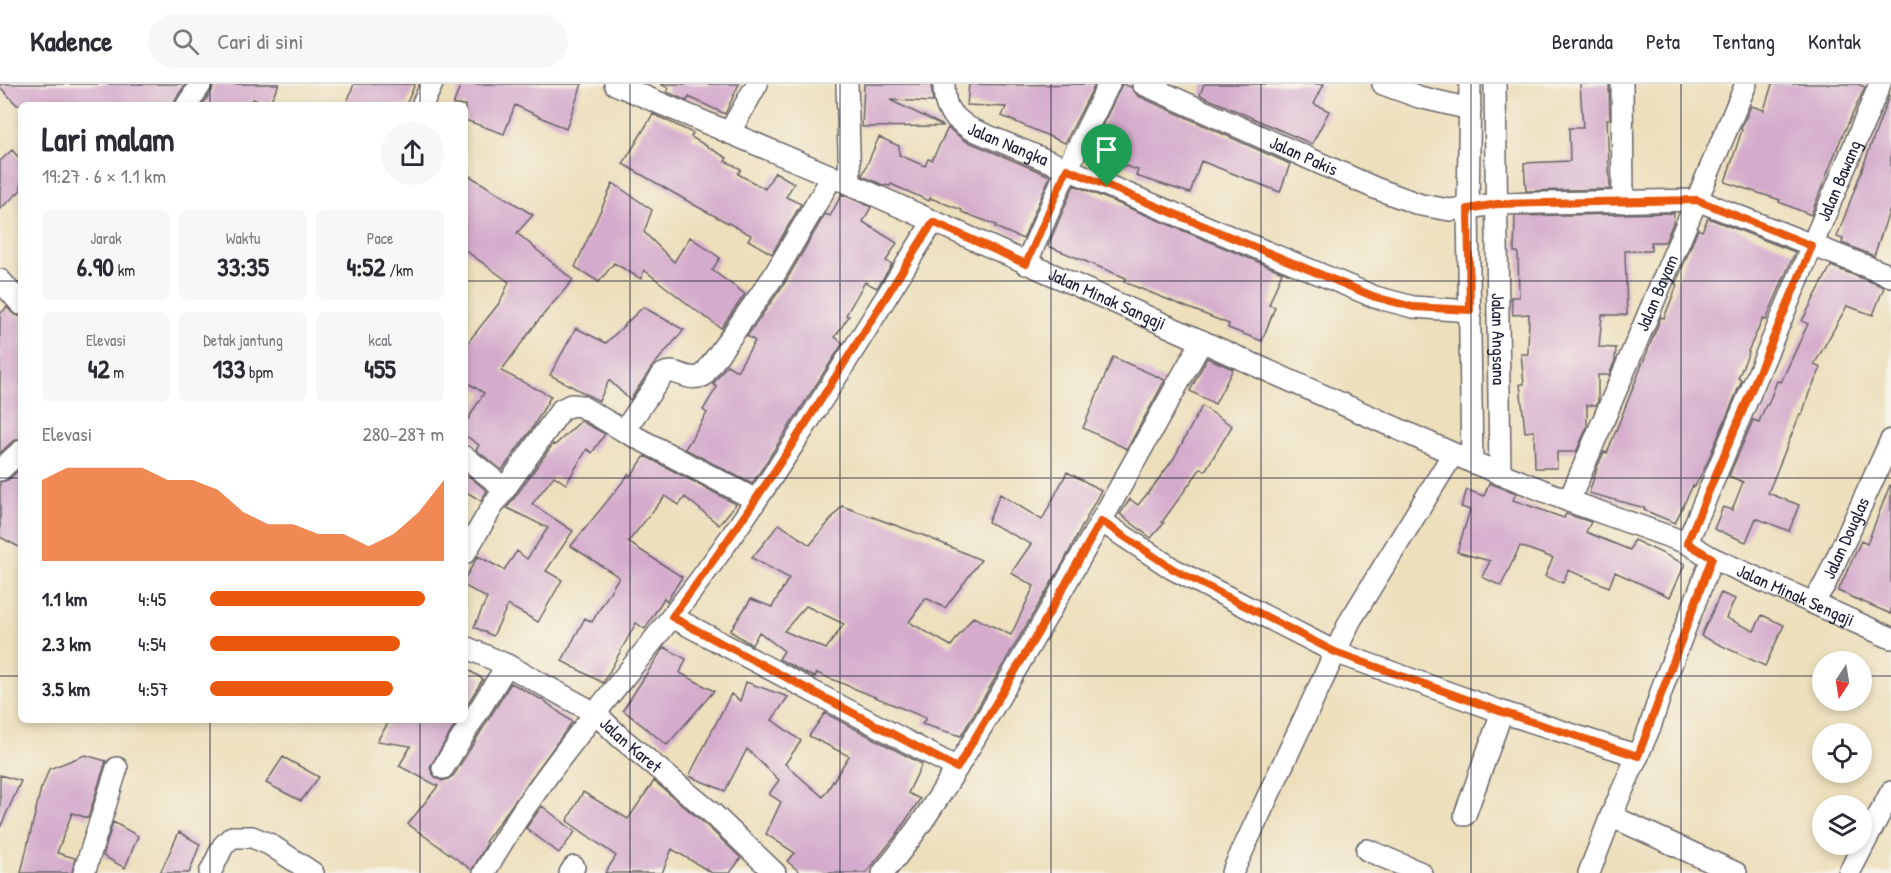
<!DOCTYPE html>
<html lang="id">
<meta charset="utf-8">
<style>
:root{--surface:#fff;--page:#f7f7f7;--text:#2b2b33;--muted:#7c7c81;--line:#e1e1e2;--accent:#ea580c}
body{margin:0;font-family:"Patrick Hand",sans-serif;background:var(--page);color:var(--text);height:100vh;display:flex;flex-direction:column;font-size:22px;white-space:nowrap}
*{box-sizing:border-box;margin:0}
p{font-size:20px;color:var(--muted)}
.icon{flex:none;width:33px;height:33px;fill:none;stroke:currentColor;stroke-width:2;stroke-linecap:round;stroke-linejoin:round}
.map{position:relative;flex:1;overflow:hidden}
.details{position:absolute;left:18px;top:18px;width:450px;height:621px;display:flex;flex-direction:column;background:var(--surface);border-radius:9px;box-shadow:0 3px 9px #0003}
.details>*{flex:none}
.needle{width:39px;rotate:192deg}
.fabs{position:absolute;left:1812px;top:567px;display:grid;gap:12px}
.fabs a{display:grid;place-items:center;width:60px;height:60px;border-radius:50%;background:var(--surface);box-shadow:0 3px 9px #0003;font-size:30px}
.pin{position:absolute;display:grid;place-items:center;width:51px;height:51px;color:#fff;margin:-62px -26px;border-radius:50% 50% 50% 0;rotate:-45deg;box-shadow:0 0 6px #0007}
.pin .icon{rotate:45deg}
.round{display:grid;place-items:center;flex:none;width:63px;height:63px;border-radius:32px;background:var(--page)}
.head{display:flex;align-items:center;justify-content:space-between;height:102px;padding:0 24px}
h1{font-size:33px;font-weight:800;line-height:45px}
.figures{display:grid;grid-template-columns:repeat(3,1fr);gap:9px;height:102px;padding:6px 24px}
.figures div{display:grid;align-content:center;border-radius:9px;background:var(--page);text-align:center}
.figures b{font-size:26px;font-weight:800}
.figures small{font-size:16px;font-weight:400}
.figures p{font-size:16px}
.chart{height:168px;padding:12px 24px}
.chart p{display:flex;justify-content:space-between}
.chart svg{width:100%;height:108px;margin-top:6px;fill:var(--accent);opacity:.7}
ul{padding:0 24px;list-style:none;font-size:20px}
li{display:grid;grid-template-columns:96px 72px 1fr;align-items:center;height:45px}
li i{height:15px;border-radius:8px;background:var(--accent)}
header{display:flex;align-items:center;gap:36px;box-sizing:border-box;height:84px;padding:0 30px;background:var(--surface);border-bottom:2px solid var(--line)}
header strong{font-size:28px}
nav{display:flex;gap:33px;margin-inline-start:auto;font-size:21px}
.search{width:420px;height:54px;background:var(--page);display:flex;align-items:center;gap:15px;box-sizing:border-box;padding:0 21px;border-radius:33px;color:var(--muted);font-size:22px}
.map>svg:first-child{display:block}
.building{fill:#d4abcc;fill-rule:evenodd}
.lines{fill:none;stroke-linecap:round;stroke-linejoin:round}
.minor-casing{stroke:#696468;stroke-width:24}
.minor{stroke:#fff;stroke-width:21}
.route-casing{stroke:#fff;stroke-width:12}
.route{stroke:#ea580c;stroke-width:8}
.grid{fill:none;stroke:#22223b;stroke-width:1.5;stroke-opacity:0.55}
.labels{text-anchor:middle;stroke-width:4.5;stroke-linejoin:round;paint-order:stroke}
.street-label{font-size:18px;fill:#22223b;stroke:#f7f3e8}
</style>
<header>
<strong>Kadence</strong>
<div class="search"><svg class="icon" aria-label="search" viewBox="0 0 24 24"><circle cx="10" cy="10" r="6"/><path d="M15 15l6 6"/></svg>Cari di sini</div>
<nav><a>Beranda</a><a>Peta</a><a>Tentang</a><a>Kontak</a></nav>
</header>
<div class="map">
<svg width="1891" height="789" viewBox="0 0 1891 789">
<rect width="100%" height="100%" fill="#f7f3e8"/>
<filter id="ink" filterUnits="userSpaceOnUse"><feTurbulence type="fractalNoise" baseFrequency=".0167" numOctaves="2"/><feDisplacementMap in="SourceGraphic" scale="12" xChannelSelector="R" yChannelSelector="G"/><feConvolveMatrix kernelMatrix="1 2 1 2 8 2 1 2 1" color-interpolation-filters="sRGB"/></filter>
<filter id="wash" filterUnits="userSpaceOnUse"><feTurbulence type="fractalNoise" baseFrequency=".008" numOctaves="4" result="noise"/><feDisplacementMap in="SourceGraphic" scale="24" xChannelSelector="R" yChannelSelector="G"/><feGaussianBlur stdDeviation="1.35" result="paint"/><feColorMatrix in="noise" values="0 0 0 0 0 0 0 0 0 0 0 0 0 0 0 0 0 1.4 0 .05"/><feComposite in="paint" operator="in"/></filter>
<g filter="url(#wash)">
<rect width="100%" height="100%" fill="#eddfbc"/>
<g id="blocks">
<path class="building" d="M0,0H186L176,14L174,21H17L0,3Z
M214,0H279L268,21L253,15L247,21H202L212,7Z
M354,0H415L406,21H346Z
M461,0H582L566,45L515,21L504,50L465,36V21H453Z
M660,0H739L725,30L689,13L687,17L667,8L669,4Z
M864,0H931L933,18L890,16L944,42L862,43Z
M969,0L1016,1L1095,0L1065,59L1002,32L1006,23L967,21Z
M1122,0L1131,3L1138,12L1290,80L1280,108L1201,77L1190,109L1136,92L1138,86L1089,70Z
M1204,0H1324L1314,20L1329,27L1312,60L1200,11Z
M1580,0H1609L1610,35H1607L1610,105L1526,107L1524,79L1570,77L1569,44H1583Z
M1772,0H1858L1865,3L1840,57L1811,131L1779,118L1780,116L1725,98L1742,46L1741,45L1751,22L1764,26Z
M1889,12L1891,13V122L1874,172L1842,159L1843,155L1837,153Z
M653,30L693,49L691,53L727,74L725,77L741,85L738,90L765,105L775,88L794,99L786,113L801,120L772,170L748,156L751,151L698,123L623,80Z
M948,44L964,56L1050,92L1023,155L995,143L996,141L962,128V126L930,114L929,117L891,100L890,102L883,101L862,92L879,53L899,62V71L925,82L928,75L932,76Z
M12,66L21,76V106L0,125V77Z
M465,89L533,131L517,149L573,196L537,238L501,287L551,312L533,343L502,386L476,366L479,361L465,351V340L484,309L465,297V262L500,218L509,198L465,166Z
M613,99L652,126L644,148L674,178L690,153L720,174L712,186L745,210L721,244L698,228L644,186L641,195L614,179L599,198L575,183Z
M1074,101L1282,188L1269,221L1275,223L1262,257L1228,244L1229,240L1124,198L1126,194L1048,162Z
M842,110L871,123L863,138L897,159L886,177L892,180L877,204L865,198L846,231L849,232L835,253L843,259L752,400L685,365L707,329L703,326L717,303L713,300L727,281L737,287L755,257L747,252L784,200L825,130L830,132Z
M1674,129L1673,139L1665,158H1651V167H1625L1627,231H1602L1599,263L1616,264L1615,276L1609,291H1598V317L1596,321H1587V343L1576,368H1557V384H1535L1534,347L1525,348L1520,300H1524L1521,270H1528L1529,230L1513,231L1511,213H1519L1518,168H1514L1515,132Z
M1708,134L1795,168L1766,236L1763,235L1748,267L1749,268L1738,294L1742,296L1706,381L1695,402L1693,401L1675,439L1644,426L1645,424L1589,409L1597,384L1604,368L1607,369L1661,233L1664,234L1677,201L1675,200L1678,194L1698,145L1702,147Z
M1831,182L1884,203L1873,231L1847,222L1814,281L1821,284L1809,309L1802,331L1800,330L1768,409L1799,421L1789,447L1756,434L1746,458L1714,445L1723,423L1732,426L1743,398L1729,392L1753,336L1759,338L1766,321H1768L1777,297L1781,298L1808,240L1802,237Z
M7,223L12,229L21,233V355L13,357L0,369V230Z
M643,223L684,246L652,283L630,316L609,296L599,317L550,291L576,244L606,259Z
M1113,273L1165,296L1127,365L1083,344Z
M1207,274L1233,285L1215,320L1190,307Z
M1202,322L1232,342L1205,387L1201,384L1162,438L1164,439L1151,454L1120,430L1130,415L1138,421L1156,399L1174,374Z
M581,337L605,350L592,369L587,365L566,400L554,392L532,420L573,447L546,487L562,496L538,538L508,521L493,552L474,543L487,514L465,502V494L478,472L504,486L517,467L527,475L548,444L507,424L553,360L555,361Z
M645,372L736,420L719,441L685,413L679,421L665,412L628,458L682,493L667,517L664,514L645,545L636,539L603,599L562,577L585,534L592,538L619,493L571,462L629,390L631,392Z
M21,384V464L0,453V398L8,396Z
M1067,388L1101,406L1062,481L961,652L922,640L926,634L817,589L815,593L807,590L779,575L784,567L759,548L752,561L730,547L751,515L772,523L789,494L752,474L779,440L810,461L842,422L925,452L981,476L945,524L926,514L909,538L951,562L973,533L1011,551L1034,502L1011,489L1031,460L988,438L1000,410L1042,436ZM806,522L844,540L826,565L784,547Z
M465,389L487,407L481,417L465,407Z
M1489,399L1516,409L1513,416L1564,434L1566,430L1591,438L1586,448L1630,466L1634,456L1685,480L1670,513L1615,488L1609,503L1568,486L1563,499L1545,492L1553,474L1520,462L1501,502L1482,493L1490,477L1457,468L1470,426L1461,423L1467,406L1484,412Z
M1890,401L1891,402V530L1838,507L1861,457L1867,460Z
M1721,509L1735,515L1726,534L1754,547L1762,531L1784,541L1765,582L1701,552Z
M664,563L686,575L680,589L714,607L667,661L623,626Z
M465,584L483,595L465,624Z
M746,598L788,613L772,636L801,657L785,680L823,713L849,672L809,652L825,629L922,680L908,709L920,715L897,750L866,789H801L787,777L795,769L766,750L781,718L769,710L779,696L747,665L725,707L689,692L731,610L740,617Z
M511,599L544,617L572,638L485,758L487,759L472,786L408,740L438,702L399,682L411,662L377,657L390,636H458L430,683L432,689L436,694L442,697L448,695L454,691Z
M85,671L106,677L88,734L72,729L57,769L75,774L72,789H21L41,704H42L49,685Z
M283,673L319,693L301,717L266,699Z
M0,691L21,697L0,744Z
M654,697L705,740L741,774L730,789H712L672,765L662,789H605L616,772L567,737L583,708L628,735Z
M542,722L575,748L559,769L526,744Z
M113,738L138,752L125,784L103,772Z
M179,748L200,760L189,789H160Z"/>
</g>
</g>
<g filter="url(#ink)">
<use href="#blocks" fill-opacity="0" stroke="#696468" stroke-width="1.5"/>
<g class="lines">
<defs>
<g id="minor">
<path id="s1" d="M615,0L850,100L1472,378L1569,417L1687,459L1712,474L1891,554"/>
<path d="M847,0L850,100"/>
<path id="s2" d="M944,0C944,26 949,29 969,44L1375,213L1413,223L1470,227"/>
<path id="s3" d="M1143,0L1375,104L1421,121L1450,126L1497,120L1697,116L1891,192"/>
<path d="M1383,0L1419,13L1470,25"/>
<path d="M1470,0L1468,125L1472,378"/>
<path id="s4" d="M1495,0L1500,390"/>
<path d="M1622,0L1623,118"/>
<path d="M187,21L201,0"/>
<path d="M422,21L432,0"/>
<path d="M729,49L757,0"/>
<path d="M1026,180L1067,85L1109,0"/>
<path d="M0,196L21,220"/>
<path d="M624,347L663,290C678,283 684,298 703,292L773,193L832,93"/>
<path d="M465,373L505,405"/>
<path d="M0,386L21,367"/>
<path id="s5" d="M1569,417L1746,0"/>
<path d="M1101,437L1173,485L1335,568L1502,628L1638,672"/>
<path id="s6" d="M1687,459L1880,0"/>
<path d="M465,469L494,420L561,326L571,321L581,322L624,347L756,416"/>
<path id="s7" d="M1813,518L1825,500L1891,356"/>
<path d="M672,533L957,684"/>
<path id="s8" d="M465,563L507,581L595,629L620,653L713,730L775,789"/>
<path d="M443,684L507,581"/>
<path d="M1465,731L1502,628"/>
<path d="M1611,732L1736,789"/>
<path d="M1367,766L1421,789"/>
<path d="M84,789L117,684"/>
<path d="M210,789L223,762L232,753H252L269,760L313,789"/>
<path d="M484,789C544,682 630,591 702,493C786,379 858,257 933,138"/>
<path d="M570,789L574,783"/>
<path d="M883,789C929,735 964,672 1001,610C1071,494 1135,375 1202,257"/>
<path d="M1232,789L1350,537L1453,370"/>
<path d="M1589,789L1611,732L1650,643L1664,599L1712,474"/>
<path d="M1849,789L1891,708"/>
</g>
</defs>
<use href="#minor" class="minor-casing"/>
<use href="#minor" class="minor"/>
</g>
</g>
<g class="lines" filter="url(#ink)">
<defs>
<path id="route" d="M1067,85L1375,213L1413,223L1470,226L1468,125L1497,120L1697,116L1812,162L1687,459L1712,474L1638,672L1502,628L1335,568L1173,485L1101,437L1039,547L957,684L672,533C767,407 849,271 933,138L1026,180Z"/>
</defs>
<use href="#route" class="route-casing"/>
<use href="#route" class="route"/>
</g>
<path class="grid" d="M210,0V21M420,0V21M630,0V789M840,0V789M1051,0V789M1261,0V789M1471,0V789M1681,0V789M0,197H21M465,197H1891M0,394H21M465,394H1891M0,592H21M465,592H1822M1862,592H1891M210,636V789M420,636V789"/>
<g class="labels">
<g class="street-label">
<text dy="6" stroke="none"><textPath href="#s2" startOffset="96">Jalan Nangka</textPath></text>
<text dy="6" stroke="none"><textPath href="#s3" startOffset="176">Jalan Pakis</textPath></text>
<text dy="6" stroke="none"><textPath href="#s6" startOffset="393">Jalan Bawang</textPath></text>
<text dy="6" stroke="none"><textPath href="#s5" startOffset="226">Jalan Bayam</textPath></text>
<text dy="6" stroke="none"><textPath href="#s1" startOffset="537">Jalan Minak Sangaji</textPath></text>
<text dy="6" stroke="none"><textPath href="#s4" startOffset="255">Jalan Angsana</textPath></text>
<text dy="6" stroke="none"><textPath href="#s7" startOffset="72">Jalan Douglas</textPath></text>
<text dy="6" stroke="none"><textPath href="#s1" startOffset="1287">Jalan Minak Sengaji</textPath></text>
<text dy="6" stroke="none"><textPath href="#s8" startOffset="194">Jalan Karet</textPath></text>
</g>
</g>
</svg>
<div class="fabs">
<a><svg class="needle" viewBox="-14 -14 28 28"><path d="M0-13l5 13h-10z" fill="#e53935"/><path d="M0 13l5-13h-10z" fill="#7c7c81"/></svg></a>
<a><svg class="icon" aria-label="locate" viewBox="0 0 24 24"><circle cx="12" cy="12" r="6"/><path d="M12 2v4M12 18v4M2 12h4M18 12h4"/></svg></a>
<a><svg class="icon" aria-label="layers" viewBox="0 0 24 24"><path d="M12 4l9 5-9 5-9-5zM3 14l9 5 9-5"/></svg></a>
</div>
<div class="pin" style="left:1107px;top:102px;background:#1e9e55"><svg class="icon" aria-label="arrive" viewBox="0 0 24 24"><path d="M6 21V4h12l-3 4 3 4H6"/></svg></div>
<section class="details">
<div class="head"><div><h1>Lari malam</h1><p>19:27 · 6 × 1.1 km</p></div><a class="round"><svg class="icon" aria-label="share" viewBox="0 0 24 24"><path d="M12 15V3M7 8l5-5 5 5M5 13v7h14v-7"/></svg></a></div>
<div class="figures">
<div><p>Jarak</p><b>6.90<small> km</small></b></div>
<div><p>Waktu</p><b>33:35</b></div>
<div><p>Pace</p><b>4:52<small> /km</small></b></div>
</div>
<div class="figures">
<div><p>Elevasi</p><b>42<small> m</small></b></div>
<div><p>Detak jantung</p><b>133<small> bpm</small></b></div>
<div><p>kcal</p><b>455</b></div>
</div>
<div class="chart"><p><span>Elevasi</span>280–287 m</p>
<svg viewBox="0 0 160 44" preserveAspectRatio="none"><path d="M0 44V11L10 6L20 6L30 6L40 6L50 11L60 11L70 15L80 24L90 29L100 29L110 33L120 33L130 38L140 33L150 24L160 11V44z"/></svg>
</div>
<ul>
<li><b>1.1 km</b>4:45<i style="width:92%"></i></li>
<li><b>2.3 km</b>4:54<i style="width:81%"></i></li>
<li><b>3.5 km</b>4:57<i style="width:78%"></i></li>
</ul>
</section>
</div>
